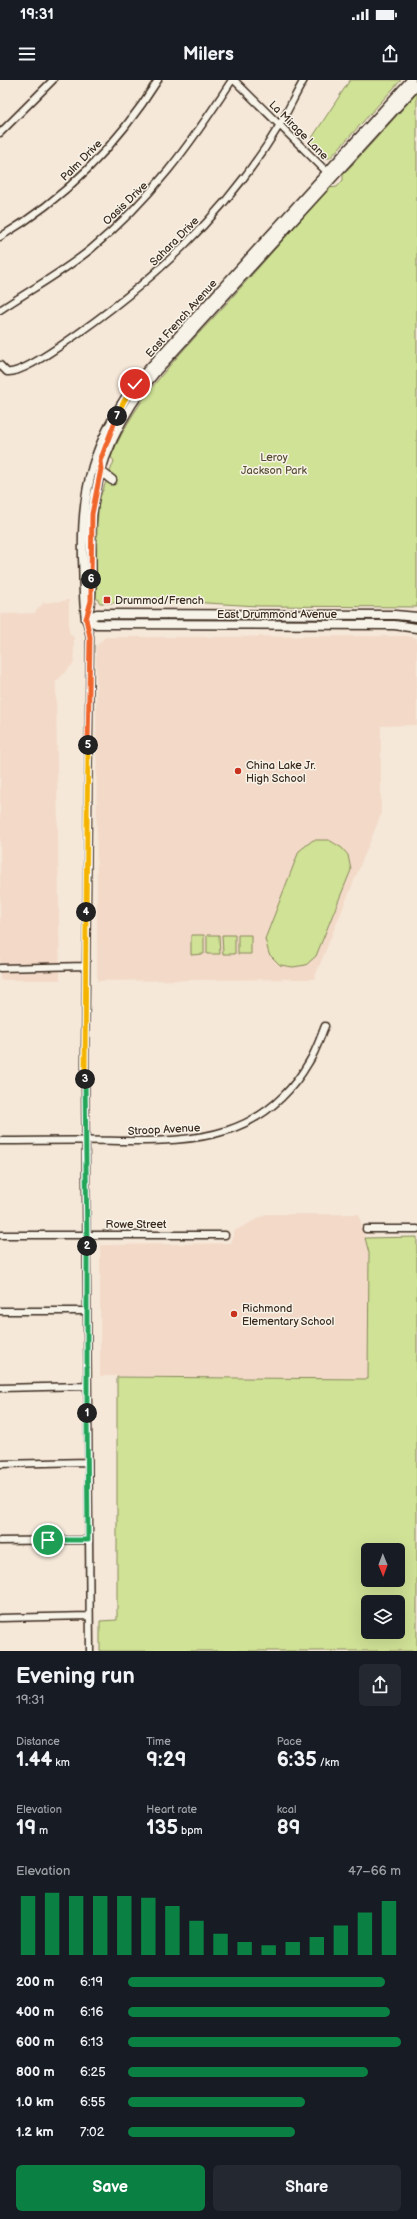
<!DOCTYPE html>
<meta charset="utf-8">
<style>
:root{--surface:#171b24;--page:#242831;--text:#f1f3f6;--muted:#9ea1a6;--accent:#0b8043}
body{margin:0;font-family:"Balsamiq Sans",sans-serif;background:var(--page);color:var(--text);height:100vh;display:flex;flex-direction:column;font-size:15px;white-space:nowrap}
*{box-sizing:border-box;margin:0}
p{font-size:13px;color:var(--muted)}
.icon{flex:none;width:22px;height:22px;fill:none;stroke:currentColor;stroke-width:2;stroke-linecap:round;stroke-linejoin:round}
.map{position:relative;height:1571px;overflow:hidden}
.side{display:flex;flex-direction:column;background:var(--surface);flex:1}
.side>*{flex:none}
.needle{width:26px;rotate:179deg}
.tools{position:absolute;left:361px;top:1463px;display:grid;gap:8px}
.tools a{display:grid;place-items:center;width:44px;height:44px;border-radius:6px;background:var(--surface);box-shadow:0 4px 16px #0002;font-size:20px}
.pin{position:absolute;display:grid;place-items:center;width:34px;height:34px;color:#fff;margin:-17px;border:2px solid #fff;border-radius:50%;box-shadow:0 1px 4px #0007}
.km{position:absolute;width:20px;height:20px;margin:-10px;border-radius:50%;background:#222;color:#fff;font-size:11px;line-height:20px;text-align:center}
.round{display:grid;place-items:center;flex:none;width:42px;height:42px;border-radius:6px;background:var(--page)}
.summary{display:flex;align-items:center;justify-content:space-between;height:68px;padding:0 16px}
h1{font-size:22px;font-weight:600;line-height:30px}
.metrics{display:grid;grid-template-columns:repeat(3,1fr);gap:6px;height:68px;padding:4px 16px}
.metrics div{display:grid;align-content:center}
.metrics b{font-size:20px;font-weight:600}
.metrics small{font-size:11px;font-weight:400}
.metrics p{font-size:11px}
.chart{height:112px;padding:8px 16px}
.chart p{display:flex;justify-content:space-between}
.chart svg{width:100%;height:72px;margin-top:4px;stroke:var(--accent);stroke-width:6}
.cta{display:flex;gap:8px;margin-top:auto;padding:8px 16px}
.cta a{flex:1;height:46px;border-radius:6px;background:var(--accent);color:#fff;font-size:16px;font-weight:600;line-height:46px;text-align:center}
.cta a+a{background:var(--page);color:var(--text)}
ul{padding:0 16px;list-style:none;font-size:13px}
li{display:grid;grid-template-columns:64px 48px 1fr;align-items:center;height:30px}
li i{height:10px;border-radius:5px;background:var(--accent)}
.status{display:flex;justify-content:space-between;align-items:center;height:28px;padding:0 20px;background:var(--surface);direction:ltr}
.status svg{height:11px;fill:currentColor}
header{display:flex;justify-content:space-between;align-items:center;height:52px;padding:0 16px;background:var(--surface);font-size:18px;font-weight:600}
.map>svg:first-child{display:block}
.built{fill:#f3dac8}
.green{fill:#d0e296;stroke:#86865a;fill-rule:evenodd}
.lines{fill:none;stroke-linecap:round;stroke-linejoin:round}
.minor-casing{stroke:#3b2a1e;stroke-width:9}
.tertiary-casing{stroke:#3b2a1e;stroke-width:11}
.minor{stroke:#f7f3e8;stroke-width:6}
.tertiary{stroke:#f7f3e8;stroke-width:8}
.split-1-casing{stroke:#fff;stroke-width:8}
.split-2-casing{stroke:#fff;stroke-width:8}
.split-3-casing{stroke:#fff;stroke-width:8}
.split-4-casing{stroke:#fff;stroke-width:8}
.split-5-casing{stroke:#fff;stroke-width:8}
.split-6-casing{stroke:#fff;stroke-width:8}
.split-7-casing{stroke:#fff;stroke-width:8}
.split-8-casing{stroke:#fff;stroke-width:8}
.split-1{stroke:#22a559;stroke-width:5}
.split-2{stroke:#22a559;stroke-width:5}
.split-3{stroke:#22a559;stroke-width:5}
.split-4{stroke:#f5b400;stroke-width:5}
.split-5{stroke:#f5b400;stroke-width:5}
.split-6{stroke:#f0652b;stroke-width:5}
.split-7{stroke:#f0652b;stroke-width:5}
.split-8{stroke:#f5b400;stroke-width:5}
.poi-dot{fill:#c8321e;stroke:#f7f3e8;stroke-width:1.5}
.labels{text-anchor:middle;stroke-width:3;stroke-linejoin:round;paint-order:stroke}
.street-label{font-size:11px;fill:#3b2a1e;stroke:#f7f3e8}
.park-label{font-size:11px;fill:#594f36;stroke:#f7f3e8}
.poi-label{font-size:11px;fill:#3b2a1e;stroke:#f7f3e8;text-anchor:start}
</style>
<div class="status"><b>19:31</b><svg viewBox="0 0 49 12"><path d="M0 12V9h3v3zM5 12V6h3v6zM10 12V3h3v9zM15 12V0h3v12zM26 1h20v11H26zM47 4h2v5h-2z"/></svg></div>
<header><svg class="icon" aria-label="menu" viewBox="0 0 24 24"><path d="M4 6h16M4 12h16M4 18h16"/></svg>Milers<svg class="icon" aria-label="share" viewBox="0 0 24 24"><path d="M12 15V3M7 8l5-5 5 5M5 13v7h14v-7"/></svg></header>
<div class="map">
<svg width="417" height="1571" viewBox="0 0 417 1571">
<rect width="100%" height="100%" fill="#f5e8d9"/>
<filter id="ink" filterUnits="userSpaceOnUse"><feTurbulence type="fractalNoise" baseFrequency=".025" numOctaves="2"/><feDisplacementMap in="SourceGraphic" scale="8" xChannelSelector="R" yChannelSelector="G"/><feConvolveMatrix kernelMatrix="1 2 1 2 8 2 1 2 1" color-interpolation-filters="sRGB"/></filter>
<g filter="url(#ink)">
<path class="built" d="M69,520V552L74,558V583L56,602L60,900H0V534L34,533L43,523Z
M407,556L417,558V645L381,646V735L314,899L97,901L96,566L105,557Z
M266,1134H359L369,1173L368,1299L100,1296V1165L231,1163L234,1151Z"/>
<path class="green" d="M350,0H401L330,78H323L308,64Z
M417,13V527L258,526L189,522L100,523L96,517L97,446L99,420L114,381L111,377C136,316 183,271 227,223C260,186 295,146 329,108L337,107L343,100V95Z
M313,760H329L342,768L348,775L351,790L316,876L306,885L293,887L280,885L269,874L265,859L299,771Z
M191,855H204V874L191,875Z
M207,855H219L220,874H207Z
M222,855H235V874H223Z
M238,855H251V874H238Z
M417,1157V1571H100V1541L117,1540V1297L368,1299L369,1173L365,1158ZM368,1470H398V1500H368ZM368,1522H398V1552H368Z"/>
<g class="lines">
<defs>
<path id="minor" d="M234,0L329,94
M0,53L53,0
M0,157C66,118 118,64 158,0
M0,230C30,210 63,192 91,169C151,119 190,65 232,0
M0,285L7,292C20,294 51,272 63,264C149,205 225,136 279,46C288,31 295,15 304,0
M86,539L90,557L85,984L90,1571
M0,888L86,886
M0,1061C40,1061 79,1060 119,1061C198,1062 265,1058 309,982C316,971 320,958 325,946
M366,1149H417
M0,1155H225
M0,1231H87
M0,1308L87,1306
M0,1384L88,1382
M0,1461L88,1460
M0,1538L89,1536"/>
<path id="tertiary" d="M100,387L103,393L112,400
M87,536C95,508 90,480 91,451C93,390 119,335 158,289L417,5
M86,539C83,519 84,499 83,478C81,408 94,362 135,304L411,0
M86,539L97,534L395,535L417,537
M86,539L96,544L394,545L417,548"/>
</defs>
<use href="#minor" class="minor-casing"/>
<use href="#tertiary" class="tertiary-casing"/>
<use href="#minor" class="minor"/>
<use href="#tertiary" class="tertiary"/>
</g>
</g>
<g class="lines" filter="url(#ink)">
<defs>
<path id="split-1" d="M48,1460H88L87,1333"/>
<path id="split-2" d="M87,1333V1166"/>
<path id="split-3" d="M85,999L87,1166"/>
<path id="split-4" d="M85,999L86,832"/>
<path id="split-5" d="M86,832L88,665"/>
<path id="split-6" d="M88,665L90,557L86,539L91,521V499"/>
<path id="split-7" d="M91,499L92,434L101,389L100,381L117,336"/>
<path id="split-8" d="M117,336L124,321L135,304"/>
</defs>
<use href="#split-1" class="split-1-casing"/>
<use href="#split-2" class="split-2-casing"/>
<use href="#split-3" class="split-3-casing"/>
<use href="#split-4" class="split-4-casing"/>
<use href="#split-5" class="split-5-casing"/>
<use href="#split-6" class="split-6-casing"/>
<use href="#split-7" class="split-7-casing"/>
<use href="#split-8" class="split-8-casing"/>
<use href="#split-1" class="split-1"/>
<use href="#split-2" class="split-2"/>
<use href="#split-3" class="split-3"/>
<use href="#split-4" class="split-4"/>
<use href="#split-5" class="split-5"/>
<use href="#split-6" class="split-6"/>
<use href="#split-7" class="split-7"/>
<use href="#split-8" class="split-8"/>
</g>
<g class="poi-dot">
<rect x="103" y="516" width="8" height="8" rx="2"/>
<circle cx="238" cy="691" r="4"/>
<circle cx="234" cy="1234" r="4"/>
</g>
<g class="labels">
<g class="street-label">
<text transform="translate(299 50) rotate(45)" y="4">La Mirage Lane</text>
<text transform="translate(81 80) rotate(-45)" y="4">Palm Drive</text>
<text transform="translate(125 123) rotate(-44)" y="4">Oasis Drive</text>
<text transform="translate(174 161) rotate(-45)" y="4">Sahara Drive</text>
<text transform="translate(181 238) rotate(-48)" y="4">East French Avenue</text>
<text x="277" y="538">East Drummond Avenue</text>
<text transform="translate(164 1049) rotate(-3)" y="4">Stroop Avenue</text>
<text x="136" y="1148">Rowe Street</text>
</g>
<g class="park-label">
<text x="274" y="381">Leroy<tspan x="274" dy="13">Jackson Park</tspan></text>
</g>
<g class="poi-label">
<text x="115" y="524">Drummod/French</text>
<text x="246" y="689">China Lake Jr.<tspan x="246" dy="13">High School</tspan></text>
<text x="242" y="1232">Richmond<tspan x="242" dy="13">Elementary School</tspan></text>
</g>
</g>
</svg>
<div class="tools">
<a><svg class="needle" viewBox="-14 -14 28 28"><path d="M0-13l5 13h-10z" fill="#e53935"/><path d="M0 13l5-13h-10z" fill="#9ea1a6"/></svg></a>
<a><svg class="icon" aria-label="layers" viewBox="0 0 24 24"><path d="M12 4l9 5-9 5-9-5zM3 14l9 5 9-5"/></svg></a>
</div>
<div class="pin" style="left:48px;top:1460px;background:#1e9e55"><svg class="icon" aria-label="arrive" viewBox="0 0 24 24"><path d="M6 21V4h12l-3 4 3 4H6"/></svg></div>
<div class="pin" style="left:135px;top:304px;background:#d93025"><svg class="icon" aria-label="check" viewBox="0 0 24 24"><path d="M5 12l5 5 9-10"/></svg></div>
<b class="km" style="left:87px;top:1333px">1</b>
<b class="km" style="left:87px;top:1166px">2</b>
<b class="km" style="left:85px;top:999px">3</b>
<b class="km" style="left:86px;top:832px">4</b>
<b class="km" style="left:88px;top:665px">5</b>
<b class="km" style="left:91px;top:499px">6</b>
<b class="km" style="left:117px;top:336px">7</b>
</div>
<section class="side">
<div class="summary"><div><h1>Evening run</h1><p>19:31</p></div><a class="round"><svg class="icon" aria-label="share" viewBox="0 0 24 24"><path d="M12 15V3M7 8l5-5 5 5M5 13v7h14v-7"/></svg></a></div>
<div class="metrics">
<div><p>Distance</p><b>1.44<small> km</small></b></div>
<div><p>Time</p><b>9:29</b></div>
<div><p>Pace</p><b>6:35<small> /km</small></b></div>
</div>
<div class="metrics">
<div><p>Elevation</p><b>19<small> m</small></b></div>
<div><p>Heart rate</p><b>135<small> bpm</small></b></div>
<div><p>kcal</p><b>89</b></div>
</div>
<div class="chart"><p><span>Elevation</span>47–66 m</p>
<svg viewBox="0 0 160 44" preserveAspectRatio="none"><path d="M5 44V8M15 44V6M25 44V8M35 44V8M45 44V8M55 44V9M65 44V14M75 44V23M85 44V31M95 44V36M105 44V38M115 44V36M125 44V33M135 44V26M145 44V18M155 44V11"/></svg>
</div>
<ul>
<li><b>200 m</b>6:19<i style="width:94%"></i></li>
<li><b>400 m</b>6:16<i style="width:96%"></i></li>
<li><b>600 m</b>6:13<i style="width:100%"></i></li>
<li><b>800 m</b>6:25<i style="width:88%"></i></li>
<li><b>1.0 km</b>6:55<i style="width:65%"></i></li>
<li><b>1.2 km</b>7:02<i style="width:61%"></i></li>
</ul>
<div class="cta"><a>Save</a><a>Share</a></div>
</section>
